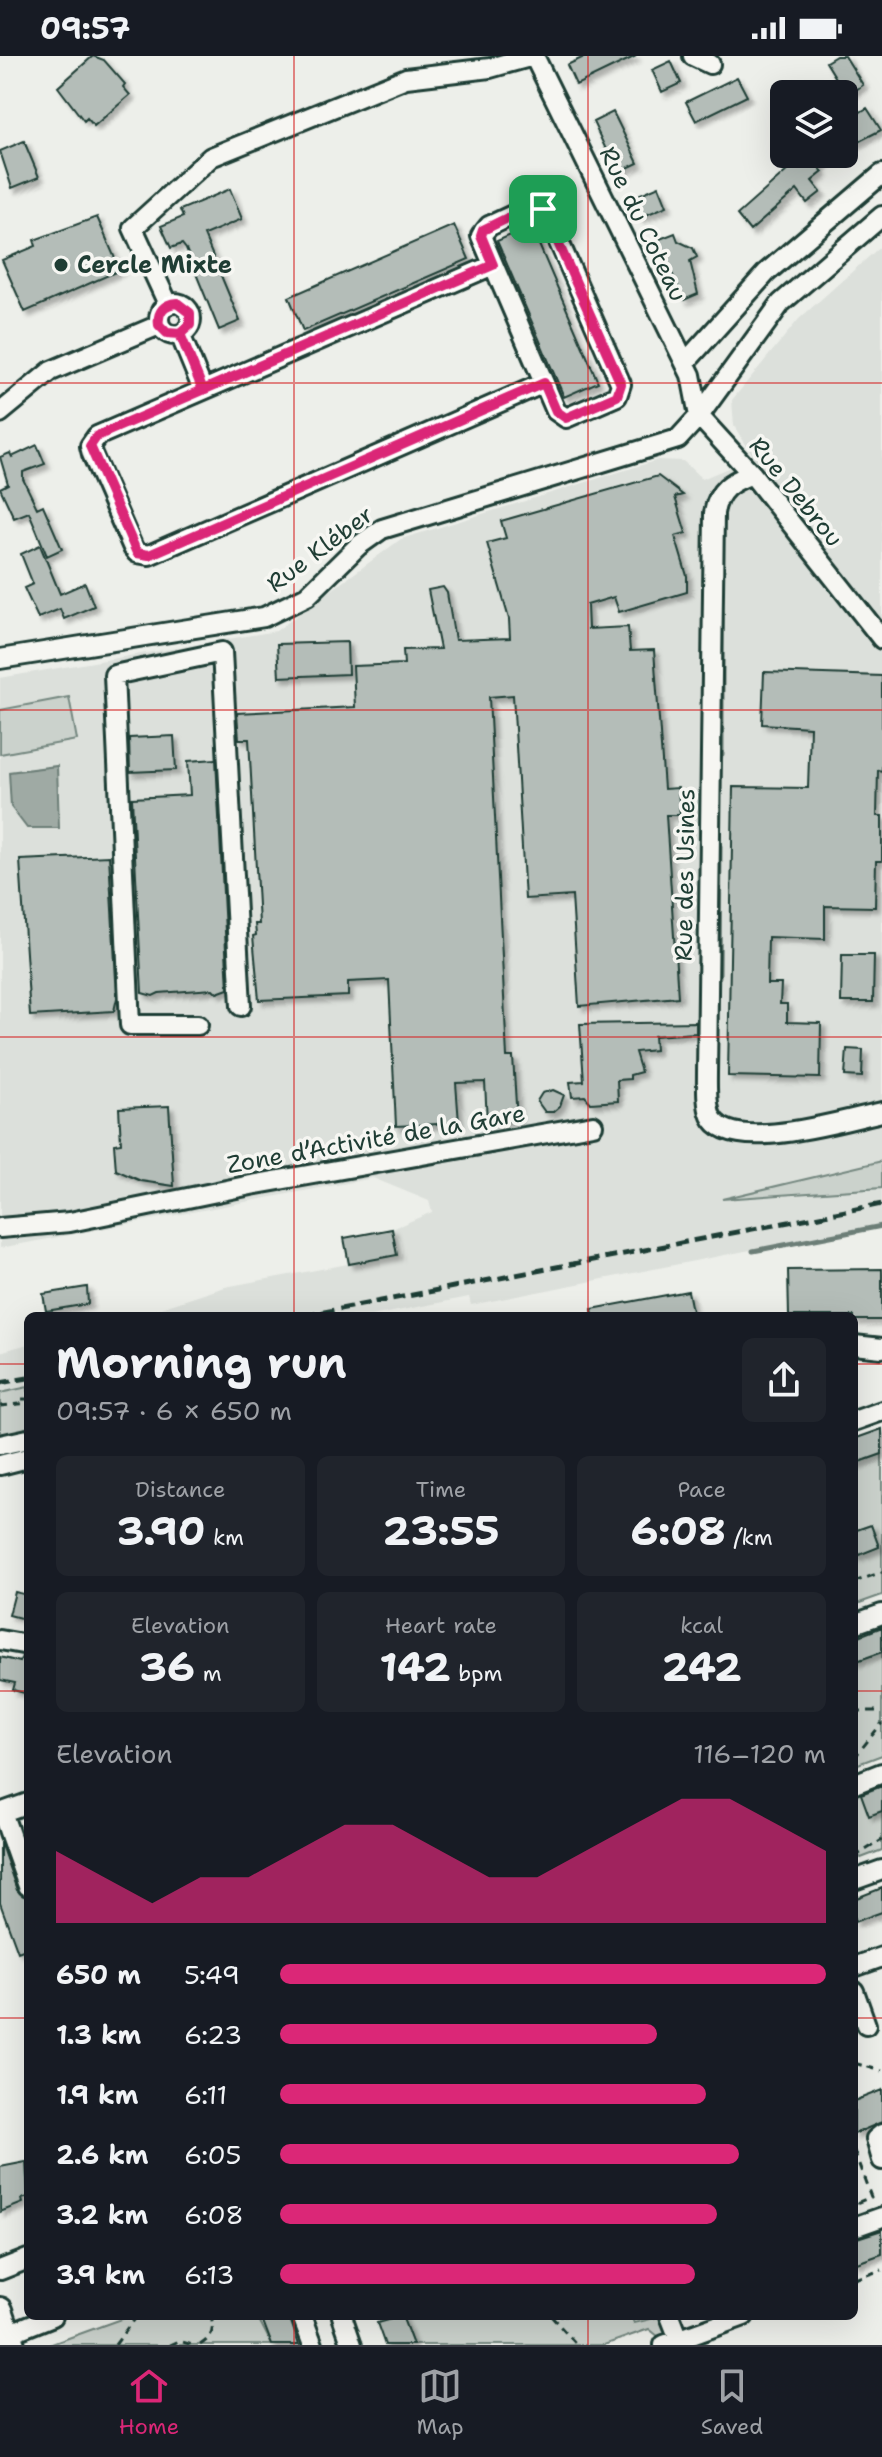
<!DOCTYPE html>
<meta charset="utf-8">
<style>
:root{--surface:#171b24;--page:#20242c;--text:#f1f3f6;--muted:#9ea1a6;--line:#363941;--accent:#db2777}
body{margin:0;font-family:"Shantell Sans",sans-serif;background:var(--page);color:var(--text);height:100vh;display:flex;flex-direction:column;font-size:30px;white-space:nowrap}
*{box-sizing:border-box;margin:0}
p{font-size:26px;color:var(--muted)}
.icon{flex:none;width:44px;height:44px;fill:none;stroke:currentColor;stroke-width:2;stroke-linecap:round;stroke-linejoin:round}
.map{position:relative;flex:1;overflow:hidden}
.sheet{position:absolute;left:24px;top:1256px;width:834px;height:1008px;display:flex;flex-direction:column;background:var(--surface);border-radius:12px;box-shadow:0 8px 32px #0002}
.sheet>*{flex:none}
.fabs{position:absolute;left:770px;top:24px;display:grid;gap:16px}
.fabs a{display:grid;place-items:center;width:88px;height:88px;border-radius:12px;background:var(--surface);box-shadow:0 8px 32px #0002;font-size:40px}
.pin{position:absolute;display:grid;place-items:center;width:68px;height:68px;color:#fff;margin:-34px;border-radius:16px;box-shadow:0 4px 12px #0006}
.round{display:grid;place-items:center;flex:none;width:84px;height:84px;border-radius:12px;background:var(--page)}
.head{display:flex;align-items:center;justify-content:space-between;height:136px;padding:0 32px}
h1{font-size:44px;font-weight:700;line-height:60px}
.figures{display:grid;grid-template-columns:repeat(3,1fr);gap:12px;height:136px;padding:8px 32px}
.figures div{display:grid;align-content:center;border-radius:12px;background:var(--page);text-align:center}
.figures b{font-size:40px;font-weight:700}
.figures small{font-size:22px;font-weight:400}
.figures p{font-size:22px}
.chart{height:224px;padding:16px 32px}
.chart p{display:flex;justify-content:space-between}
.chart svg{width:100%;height:144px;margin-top:8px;fill:var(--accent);opacity:.7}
ul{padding:0 32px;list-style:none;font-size:26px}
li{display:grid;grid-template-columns:128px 96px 1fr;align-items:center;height:60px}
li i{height:20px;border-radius:10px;background:var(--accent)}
.status{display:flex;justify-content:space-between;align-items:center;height:56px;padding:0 40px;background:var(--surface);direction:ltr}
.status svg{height:22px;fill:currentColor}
.tab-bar{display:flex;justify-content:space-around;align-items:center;height:112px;border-top:2px solid var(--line);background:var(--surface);font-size:22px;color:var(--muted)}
.tab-bar a{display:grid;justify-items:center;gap:4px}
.tab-bar .selected{color:var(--accent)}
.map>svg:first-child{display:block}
.built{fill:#dce0db}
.green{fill:#cbd2cc;stroke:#758880;stroke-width:2}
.water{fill:#9faaa4;stroke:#6c7e77;stroke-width:2}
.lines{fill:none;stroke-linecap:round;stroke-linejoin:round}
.stream{stroke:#6c7e77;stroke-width:5}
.building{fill:#b4bdb8;stroke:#1f3d34;stroke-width:2;filter:url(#shadow)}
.minor-casing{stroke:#1f3d34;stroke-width:24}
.major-casing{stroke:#1f3d34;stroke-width:30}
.path{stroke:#1f3d34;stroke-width:3;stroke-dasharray:8 6;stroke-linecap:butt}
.minor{stroke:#f6f6f2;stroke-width:18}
.major{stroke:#f6f6f2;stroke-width:24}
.rail{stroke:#1f3d34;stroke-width:5;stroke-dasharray:12 6;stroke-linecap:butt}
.route-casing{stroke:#fff;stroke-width:16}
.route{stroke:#db2777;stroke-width:10}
.grid{fill:none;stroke:#d62828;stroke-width:2;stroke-opacity:0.55}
.poi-dot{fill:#1f3d34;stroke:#f6f6f2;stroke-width:3}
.labels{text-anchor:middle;stroke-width:7;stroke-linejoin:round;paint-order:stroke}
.street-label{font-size:24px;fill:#1f3d34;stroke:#f6f6f2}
.poi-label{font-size:24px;font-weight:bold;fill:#1f3d34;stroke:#f6f6f2;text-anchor:start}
</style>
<div class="status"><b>09:57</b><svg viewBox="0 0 49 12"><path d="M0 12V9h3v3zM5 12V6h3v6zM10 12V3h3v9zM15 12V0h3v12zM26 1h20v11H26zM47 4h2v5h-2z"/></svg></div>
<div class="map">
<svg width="882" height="2289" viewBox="0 0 882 2289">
<defs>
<filter id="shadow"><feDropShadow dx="4.5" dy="4.5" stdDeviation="2" flood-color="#0004"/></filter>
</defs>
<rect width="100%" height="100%" fill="#edefea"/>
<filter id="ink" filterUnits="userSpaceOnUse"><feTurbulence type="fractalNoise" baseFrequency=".0125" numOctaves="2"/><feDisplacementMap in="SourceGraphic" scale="16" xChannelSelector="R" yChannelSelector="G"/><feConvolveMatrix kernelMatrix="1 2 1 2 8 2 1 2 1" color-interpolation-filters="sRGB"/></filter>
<g filter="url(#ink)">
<path class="built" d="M882,189V1105L728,1142L882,1132V1168L471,1249L469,1241L371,1260H137L225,1231L348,1208L344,1182L392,1173L432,1156L429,1145L373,1122L0,1192V622L276,575L401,483L658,404L683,405L702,423L754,401L734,370L732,344L799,263Z
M28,1288V1331L0,1337V1296Z"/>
<path class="green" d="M69,641L77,684L0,698V654Z
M882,1105V1132L722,1143Z
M28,1331V1371L0,1384V1337Z
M882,1398V1539L854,1549V1500L879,1491L871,1469L854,1475V1408Z
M882,1563V1699L858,1708L854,1722V1573Z
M882,1721V1794L861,1802L854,1795V1732Z
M129,2260H257L272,2289H49Z
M402,2260H631L634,2267L663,2260L669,2278L659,2281L649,2273L604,2289H413Z"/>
<path class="water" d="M57,710L59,772H27L11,751L9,716Z"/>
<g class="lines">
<path class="stream" d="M722,556V699
M719,921L720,790
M753,1195L882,1170"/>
</g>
<path class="building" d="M93,0L104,4L125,28L123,31L130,39L94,70L87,62L84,65L58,31Z
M586,0H636L576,29L567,9Z
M836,0H845L863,29L847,40L826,6Z
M671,5L681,27L662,36L652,14Z
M737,21L747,40L696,65L686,46Z
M867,52L881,74L844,93V66Z
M613,56L638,107L617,117L593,66Z
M24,85L39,121L12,132L0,95Z
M806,98H836L819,111L823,116L812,125L821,136L807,147L797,134L750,175L737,159Z
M659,130L667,150L639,162L631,142Z
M230,133L242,163L204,179L240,265L219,274L186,193L182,188L171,192L161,170L183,161L180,154Z
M97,161L120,214L25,256L2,204L36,190L34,184Z
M454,169L469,203L303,275L289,241Z
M531,170L598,326L564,341L497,185Z
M675,177L678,185L693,192L697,201L690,205L698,238L684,244L657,184Z
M37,389L45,408L23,416V423L37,452L43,449L62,493L47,500L29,456L14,462L0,432L8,428L0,401L10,397L12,401Z
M658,420L683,439L675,441L686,477L675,480L687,520V536L619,556L614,541L587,549L588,573L628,571L630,595L654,594L664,733L678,732L680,759H666L678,941L579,950L572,840L525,843L513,639L489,641L507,1001H513L517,1064L487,1066L485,1026L456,1027L459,1067L396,1070L389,924L348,926V940L259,944L253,880L256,879L255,868H259L249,683H239L237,657L355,651L353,610L404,608L403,594L440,593L428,534L443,531L447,537L455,584L510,582L509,563L487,487L506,482L501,465Z
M40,489L60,538L85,527L94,550L64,563L60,553L38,562L24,532L33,528L21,498Z
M347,586L348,618L279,621L277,588Z
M764,616L882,620V715L878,714L877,760H882V805H876L875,851L825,850V883L768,881L767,928H781L780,948H787V966L821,967L820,1022L728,1020L733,731L808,732L810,671L762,668Z
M174,680L176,714L130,716L129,682Z
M216,703L228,933L217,937L213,933L159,937L153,940L142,937L132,742L190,739L188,705Z
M109,800L117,942L114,955L30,960L20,804Z
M842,899H874L873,946H841Z
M696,966V977L654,980L655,994L635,996L641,1016L630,1019V1023L617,1024L618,1045L591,1047L585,1040L572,1041L570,1026L584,1025L580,968Z
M847,993L863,994L862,1021L845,1020Z
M553,1034L564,1039L560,1050L553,1056H545L537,1045L542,1037Z
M169,1050L174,1130L141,1125L116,1114L114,1088L121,1087L119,1052Z
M392,1173L397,1199L349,1208L344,1182Z
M882,1213V1264H854V1260H789L788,1214Z
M87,1231L88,1248L46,1255L43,1238Z
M688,1235L693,1260H593L592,1253Z
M882,1373V1398L854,1408V1383Z
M871,1469L879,1491L854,1501V1475Z
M15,1536L28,1539V1564L9,1559Z
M882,1571V1596L854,1606V1582Z
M22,1600L28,1601V1638L13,1634L15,1627L0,1624V1601L20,1606Z
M882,1730V1755L869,1760L861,1738Z
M0,1786L17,1834L28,1842V1892L18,1896L0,1847Z
M882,1832V1856L854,1866V1843Z
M882,2034V2066L854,2078V2045Z
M26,2106L28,2141L22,2143L23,2147L0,2156V2111Z
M882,2174V2198L854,2208V2183Z
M261,2260H289L299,2289H272Z
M402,2260L413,2289H385L377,2267Z"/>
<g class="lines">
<defs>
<path id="minor" d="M534,0L691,319L699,360
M693,0L710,8
M530,151H539L546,156L621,328L617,340L566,362L556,355L481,180L489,170Z
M493,209L97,380L90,390L92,398L133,492L137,497L149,499L544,327
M159 263a16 16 0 1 1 32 0a16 16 0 1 1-32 0Z
M168,248L133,172L211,101L406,22L490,12L533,0
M180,278L203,334
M685,307L767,216L882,118
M0,357L51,315L159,269
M699,360L752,418L882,583
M752,418C731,426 718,433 714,457L707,1017C707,1030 706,1048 711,1060C729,1100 848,1063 882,1056
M0,603L264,561L307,540L358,490L382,473L678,383L699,360L781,247L882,160
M198,969H130L114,619L222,596L241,950
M0,1172L70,1166L251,1129L593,1069
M854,1289L882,1292
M854,1365L882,1355
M0,1389L28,1383
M0,1409L28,1402
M854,1568L882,1558
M0,1584L28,1589
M854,1728L882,1717
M2,1756L28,1830
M0,1757L28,1747
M854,1824L882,1814
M854,1911L882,1901
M854,1935L866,1969
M882,2078L876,2083L882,2104
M854,2171L882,2161
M0,2214L28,2203
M302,2260L313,2289
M342,2260L352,2289
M670,2260L679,2283
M0,2281L53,2260
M664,2289L744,2260"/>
<path id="major" d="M0,2254L12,2289"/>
</defs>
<use href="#minor" class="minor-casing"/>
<use href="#major" class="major-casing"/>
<path class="path" d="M22,1343H28
M0,1350L28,1347
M854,1526L882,1516
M854,1655H882
M854,1702L882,1667
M854,1801L882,1784
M854,2007L882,2015
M854,2095L871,2141L854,2148
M854,2223L882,2214
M551,2260L577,2289
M115,2289L136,2260
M170,2289L179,2285L193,2289
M200,2289C213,2281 214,2274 211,2260"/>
<use href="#minor" class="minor"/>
<use href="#major" class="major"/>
<path class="rail" d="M304,1260L882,1148
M0,1327L28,1322"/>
</g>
</g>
<g class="lines" filter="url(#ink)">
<defs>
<path id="route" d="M543,153L530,151L483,174L481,180L493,209L203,334L180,278L167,277L159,269C157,256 164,248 177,247L190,257V269L180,278L203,334L97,380L90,390L137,497L149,499L544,327L556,355L566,362L617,340L621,328L543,153"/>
</defs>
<use href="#route" class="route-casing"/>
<use href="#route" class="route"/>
</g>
<path class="grid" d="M294,0V1260M588,0V1260M0,327H882M0,654H882M0,981H882M0,1308H28M854,1308H882M0,1635H28M854,1635H882M0,1962H28M854,1962H882M294,2260V2289M588,2260V2289"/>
<circle class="poi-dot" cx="61" cy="209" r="8"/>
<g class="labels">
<g class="street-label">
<text transform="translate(643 168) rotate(64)" y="8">Rue du Coteau</text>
<text transform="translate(796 436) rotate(51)" y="8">Rue Debrou</text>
<text transform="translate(320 493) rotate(-37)" y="8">Rue Kléber</text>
<text transform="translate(685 819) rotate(-89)" y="8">Rue des Usines</text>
<text transform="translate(376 1083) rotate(-10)" y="8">Zone d’Activité de la Gare</text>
</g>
<g class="poi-label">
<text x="77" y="217">Cercle Mixte</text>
</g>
</g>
</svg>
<div class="fabs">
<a><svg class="icon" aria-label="layers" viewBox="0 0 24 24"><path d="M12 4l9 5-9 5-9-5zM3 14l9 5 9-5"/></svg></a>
</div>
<div class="pin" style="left:543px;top:153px;background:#1e9e55"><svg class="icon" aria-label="arrive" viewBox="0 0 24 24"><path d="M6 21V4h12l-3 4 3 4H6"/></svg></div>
<section class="sheet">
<div class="head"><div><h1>Morning run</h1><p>09:57 · 6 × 650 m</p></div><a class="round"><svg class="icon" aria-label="share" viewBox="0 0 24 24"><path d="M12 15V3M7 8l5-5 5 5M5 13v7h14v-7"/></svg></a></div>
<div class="figures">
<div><p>Distance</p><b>3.90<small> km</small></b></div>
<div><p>Time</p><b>23:55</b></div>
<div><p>Pace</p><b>6:08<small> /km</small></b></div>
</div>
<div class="figures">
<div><p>Elevation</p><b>36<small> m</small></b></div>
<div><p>Heart rate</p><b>142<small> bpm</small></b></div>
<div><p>kcal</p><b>242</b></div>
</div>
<div class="chart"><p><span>Elevation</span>116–120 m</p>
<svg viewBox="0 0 160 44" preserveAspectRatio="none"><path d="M0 44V22L10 30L20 38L30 30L40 30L50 22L60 14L70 14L80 22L90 30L100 30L110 22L120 14L130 6L140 6L150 14L160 22V44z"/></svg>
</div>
<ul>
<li><b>650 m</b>5:49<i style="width:100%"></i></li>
<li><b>1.3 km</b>6:23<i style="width:69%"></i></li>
<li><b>1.9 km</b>6:11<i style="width:78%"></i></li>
<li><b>2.6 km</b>6:05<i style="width:84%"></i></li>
<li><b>3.2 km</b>6:08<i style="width:80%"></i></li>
<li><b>3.9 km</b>6:13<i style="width:76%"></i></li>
</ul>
</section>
</div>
<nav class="tab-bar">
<a class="selected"><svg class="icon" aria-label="home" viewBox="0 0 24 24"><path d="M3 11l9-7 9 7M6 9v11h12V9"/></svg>Home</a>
<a><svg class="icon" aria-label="map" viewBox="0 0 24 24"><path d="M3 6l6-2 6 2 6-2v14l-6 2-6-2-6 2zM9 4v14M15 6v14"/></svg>Map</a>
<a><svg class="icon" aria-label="saved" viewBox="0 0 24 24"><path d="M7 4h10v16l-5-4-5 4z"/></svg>Saved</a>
</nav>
